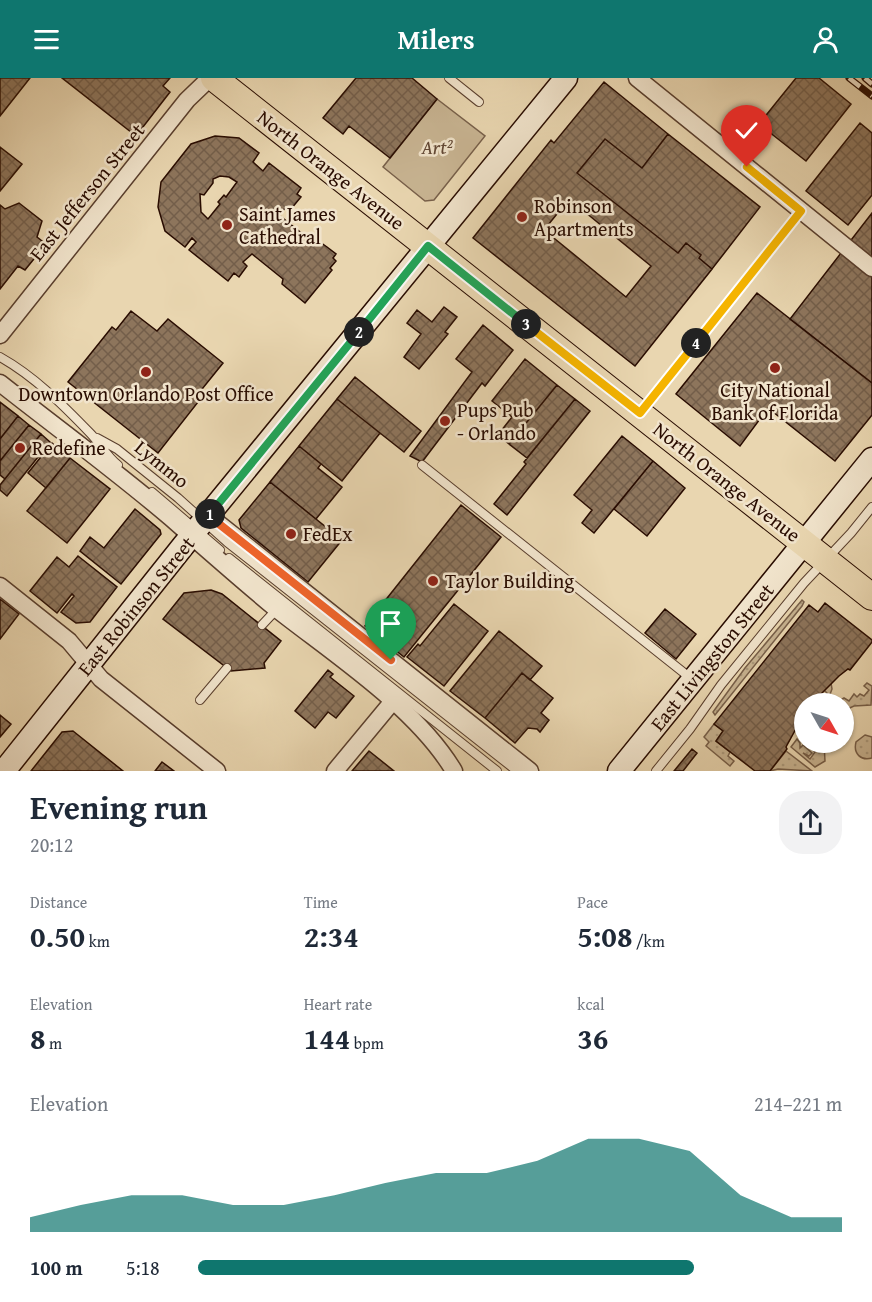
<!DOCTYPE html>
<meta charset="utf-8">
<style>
:root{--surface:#fff;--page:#f2f2f3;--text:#1f2937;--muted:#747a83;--accent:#0f766e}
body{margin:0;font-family:"Gentium Book Plus",serif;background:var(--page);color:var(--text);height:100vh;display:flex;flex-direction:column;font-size:22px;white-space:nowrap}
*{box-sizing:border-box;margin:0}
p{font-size:20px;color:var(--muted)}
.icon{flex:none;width:33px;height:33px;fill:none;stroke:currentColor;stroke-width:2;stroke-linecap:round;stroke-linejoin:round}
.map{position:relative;height:693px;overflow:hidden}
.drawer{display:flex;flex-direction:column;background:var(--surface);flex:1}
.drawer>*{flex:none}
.needle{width:39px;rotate:129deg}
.controls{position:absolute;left:794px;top:615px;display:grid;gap:12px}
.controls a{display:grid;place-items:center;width:60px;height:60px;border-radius:50%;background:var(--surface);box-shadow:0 2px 4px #0004;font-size:30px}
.pin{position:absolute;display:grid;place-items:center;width:51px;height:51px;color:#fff;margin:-62px -26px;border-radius:50% 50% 50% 0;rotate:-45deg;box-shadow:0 0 6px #0007}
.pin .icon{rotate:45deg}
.km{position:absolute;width:30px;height:30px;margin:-15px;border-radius:50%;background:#222;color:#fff;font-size:16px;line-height:30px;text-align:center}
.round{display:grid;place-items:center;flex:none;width:63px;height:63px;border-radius:24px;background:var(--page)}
.overview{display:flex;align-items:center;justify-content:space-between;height:102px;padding:0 30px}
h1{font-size:33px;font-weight:700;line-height:45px}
.metrics{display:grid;grid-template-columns:repeat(3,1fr);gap:9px;height:102px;padding:6px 30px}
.metrics div{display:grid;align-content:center}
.metrics b{font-size:30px;font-weight:700}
.metrics small{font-size:16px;font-weight:400}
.metrics p{font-size:16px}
.chart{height:168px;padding:12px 30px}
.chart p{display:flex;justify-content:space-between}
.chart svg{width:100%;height:108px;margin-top:6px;fill:var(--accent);opacity:.7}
ul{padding:0 30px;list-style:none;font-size:20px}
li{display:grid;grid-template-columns:96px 72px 1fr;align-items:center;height:45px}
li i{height:15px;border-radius:8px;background:var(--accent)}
header{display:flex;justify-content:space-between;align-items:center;height:78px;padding:0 30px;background:var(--accent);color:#fff;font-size:27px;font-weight:700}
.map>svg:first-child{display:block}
.grass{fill:url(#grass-dots);stroke:#78604a;stroke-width:1.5}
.park{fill:#c8b492;stroke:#78604a;stroke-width:1.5}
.building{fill:url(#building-cross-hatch);stroke:#290c01;stroke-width:1.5;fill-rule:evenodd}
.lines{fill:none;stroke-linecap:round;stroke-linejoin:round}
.lane-casing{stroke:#593e2d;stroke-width:10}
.street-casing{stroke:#593e2d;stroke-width:19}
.secondary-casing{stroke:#290c01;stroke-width:25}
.primary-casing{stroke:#290c01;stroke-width:28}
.lane{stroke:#f1e4cc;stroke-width:8}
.street{stroke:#f1e4cc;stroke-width:16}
.secondary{stroke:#f1e4cc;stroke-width:22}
.primary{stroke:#e9d6b0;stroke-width:26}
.rail-casing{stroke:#290c01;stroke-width:7}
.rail{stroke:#f1e4cc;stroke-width:4.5;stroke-dasharray:14;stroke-linecap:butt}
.split-1-casing{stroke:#fff;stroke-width:12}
.split-2-casing{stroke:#fff;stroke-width:12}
.split-3-casing{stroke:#fff;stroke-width:12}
.split-4-casing{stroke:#fff;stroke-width:12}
.split-5-casing{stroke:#fff;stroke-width:12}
.split-1{stroke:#f0652b;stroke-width:8}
.split-2{stroke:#22a559;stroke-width:8}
.split-3{stroke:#22a559;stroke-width:8}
.split-4{stroke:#f5b400;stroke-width:8}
.split-5{stroke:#f5b400;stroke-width:8}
.poi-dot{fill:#8f2418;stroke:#f1e4cc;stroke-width:2}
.labels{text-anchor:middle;stroke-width:5;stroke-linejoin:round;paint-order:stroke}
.park-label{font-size:20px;font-style:italic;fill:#614734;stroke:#f1e4cc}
.street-label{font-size:20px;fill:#290c01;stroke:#f1e4cc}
.poi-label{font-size:20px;fill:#290c01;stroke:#f1e4cc;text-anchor:start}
</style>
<header><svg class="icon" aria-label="menu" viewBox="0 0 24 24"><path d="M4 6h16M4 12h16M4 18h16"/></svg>Milers<svg class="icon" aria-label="person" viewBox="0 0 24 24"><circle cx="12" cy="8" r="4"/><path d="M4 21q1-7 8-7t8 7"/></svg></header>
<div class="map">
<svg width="872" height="693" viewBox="0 0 872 693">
<defs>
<pattern id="grass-dots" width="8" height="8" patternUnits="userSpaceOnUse" patternTransform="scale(1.5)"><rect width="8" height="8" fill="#c8b492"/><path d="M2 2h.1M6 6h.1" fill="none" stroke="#ac9a7c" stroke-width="1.8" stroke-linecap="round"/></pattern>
<pattern id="building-cross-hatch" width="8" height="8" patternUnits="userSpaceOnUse" patternTransform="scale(1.5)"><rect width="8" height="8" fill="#8d755c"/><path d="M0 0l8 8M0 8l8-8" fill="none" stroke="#735e4a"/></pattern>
</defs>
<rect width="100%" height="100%" fill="#e9d6b0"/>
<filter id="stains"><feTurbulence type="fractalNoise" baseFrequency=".00333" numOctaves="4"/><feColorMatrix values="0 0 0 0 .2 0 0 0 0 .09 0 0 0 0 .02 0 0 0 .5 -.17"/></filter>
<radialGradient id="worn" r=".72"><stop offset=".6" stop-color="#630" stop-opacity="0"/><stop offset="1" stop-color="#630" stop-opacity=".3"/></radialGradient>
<path class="grass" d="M802,522L804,524L802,528L715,637L713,634L745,590Z
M831,605L832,611L829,619L836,625L844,620L849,623L854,616L857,619L860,616L864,618L869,612L864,608L867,605L872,608L871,627L854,628L843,633V626H820L827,615L824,612Z
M714,646L723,653L716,663L730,674L728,678L734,683L730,688L706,668L709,664L704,659Z
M865,657L872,659V680C861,683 853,676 856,664Z
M797,661L800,665V670L803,667L812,675L809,678L803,675L810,681L815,674L811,670L815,665H824L825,683L815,689L791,669Z
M786,673L812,693L778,691L770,693Z"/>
<path class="park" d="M437,21L485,58L434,122L425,123L383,89Z"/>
<path class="building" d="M0,0H30L0,38Z
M62,0H170L163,8L170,14L136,58Z
M356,0H412L437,21L390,80L349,48L343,56L323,40Z
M796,0H819L851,26L806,83L759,46Z
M604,4L668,56L642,90L605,61L577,95L678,175L686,165L701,177L699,180L712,191L635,288L473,160L551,62L554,65ZM569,121L651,188L626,219L544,152Z
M860,45L872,55V117L848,147L806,113Z
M668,56L760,129L712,191L699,180L701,177L686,165L678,175L577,95L605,61L642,90Z
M215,58L239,60L259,75L253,84L263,93L269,85L301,110L297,116L301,119L291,131L287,128L279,137L314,165L317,162L327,169L336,176L333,180L336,183L330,190L332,192L305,225L282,206L283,201L252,176L243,184L247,188L239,199L234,195L228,203L189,172L196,164L192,160L185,169L165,153L158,129L161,104L191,66ZM220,98L229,99L237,104L226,119L224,117L218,124L220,126L208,141L201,134L200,116L204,117L213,105V101Z
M0,69L22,86L0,113Z
M19,125L42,143L37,159L46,166L25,192L18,188L0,211V127L5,131Z
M872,135V305L790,241Z
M757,215L872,305V337L835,383L768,330L740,368L676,316Z
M444,229L457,239L445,254L448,256L419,291L404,279L421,256L407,245L417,232L432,244Z
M131,233L157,253L168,241L223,285L198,316L202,319L158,375L68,304L112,249L116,252Z
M483,247L513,272L485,308L482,305L422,384L410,378L472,294L456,281Z
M525,281L557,307L509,366L498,357L512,339L492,323Z
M355,299L421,353L404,374L337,321Z
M557,307L575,321L527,380L509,366Z
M337,321L380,355L342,403L299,368Z
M575,321L590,333L507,437L494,426L526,386L524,384Z
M0,324L18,338L0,361Z
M18,338L29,347L0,383V361Z
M29,347L41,356L5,401L0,397V383Z
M41,356L50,364L7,418L0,412V407Z
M622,358L653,383L594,455L582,445L592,432L574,417Z
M52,365L70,380L46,410L28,395Z
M299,368L321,386L318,390L342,409L316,441L270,404Z
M70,380L110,411L67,465L27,433Z
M653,383L685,410L647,458L614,431Z
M270,404L342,462L308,504L241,450L239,442Z
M461,427L501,459L404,579L365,548Z
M135,431L160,452L161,456L121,506L80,473L90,459L104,470Z
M78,478L117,509L90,544L76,545L61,534L74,518L72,516L57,535L30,513L57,479L69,489Z
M211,512L222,516L281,563L264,585L265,590L231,593L163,541L184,515Z
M0,521L19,536L0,561Z
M825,525L872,562V564L850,592L848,591L839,598L811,626H804V636L786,669L787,671L770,693H755L716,663L723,653L714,646L809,527L818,534Z
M454,526L488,553L444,608L407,579L418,566L420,568Z
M665,531L696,556L676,581L645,555Z
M499,553L542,588L530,602L522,595L485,640L450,613Z
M328,592L333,596L330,599L354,618L336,640L328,634L315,650L295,633Z
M522,595L553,620L541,635L549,642L540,654L537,651L528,650L515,665L485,640Z
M0,637L11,646L0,659Z
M73,653L123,693H31L62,654Z
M692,671L697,675L683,693H674Z
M369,673L394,693H352Z
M162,684L174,693H155Z"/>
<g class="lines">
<defs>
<path id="lane" d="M449,0L479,24
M0,279C34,298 63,327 90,355C100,365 107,379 118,387
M642,333L801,133
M97,360L117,371L178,420L227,464L517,693
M422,387L693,602
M152,414L220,472
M229,480L497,693
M262,547L277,531
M200,622L227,590
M656,693L690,651L721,607L804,505L851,455L872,429"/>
<path id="street" d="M637,0L872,190
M0,257L187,22L210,0
M0,305C57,350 116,393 171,440C205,470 239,500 274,529C332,575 416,629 454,693
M209,438L530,693
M0,508L69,563L101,601L217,693
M335,693L393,623"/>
<path id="secondary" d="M4,693L183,468L566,0
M619,693L872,381"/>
<path id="primary" d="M214,0L872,519"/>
</defs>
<use href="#lane" class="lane-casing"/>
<use href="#street" class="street-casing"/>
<use href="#secondary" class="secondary-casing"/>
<use href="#primary" class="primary-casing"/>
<use href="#lane" class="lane"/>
<use href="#street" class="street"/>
<use href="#secondary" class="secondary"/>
<use href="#primary" class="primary"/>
<defs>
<path id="rail" d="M849,0L872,18
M865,0L872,6"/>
</defs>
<use href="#rail" class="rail-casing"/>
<use href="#rail" class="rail"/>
</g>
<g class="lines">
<defs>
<path id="split-1" d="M210,436L209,438L391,582"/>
<path id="split-2" d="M210,436L359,254"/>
<path id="split-3" d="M359,254L428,168L526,246"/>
<path id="split-4" d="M526,246L640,335L696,265"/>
<path id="split-5" d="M696,265L801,133L747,89"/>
</defs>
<use href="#split-1" class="split-1-casing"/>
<use href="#split-2" class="split-2-casing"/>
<use href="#split-3" class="split-3-casing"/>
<use href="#split-4" class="split-4-casing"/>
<use href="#split-5" class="split-5-casing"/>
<use href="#split-1" class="split-1"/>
<use href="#split-2" class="split-2"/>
<use href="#split-3" class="split-3"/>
<use href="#split-4" class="split-4"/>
<use href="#split-5" class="split-5"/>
</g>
<g class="poi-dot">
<circle cx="522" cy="139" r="6"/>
<circle cx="227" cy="147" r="6"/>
<circle cx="775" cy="290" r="6"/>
<circle cx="146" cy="294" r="6"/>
<circle cx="445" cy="343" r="6"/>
<circle cx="20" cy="370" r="6"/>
<circle cx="291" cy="456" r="6"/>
<circle cx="433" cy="503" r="6"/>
</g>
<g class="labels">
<g class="park-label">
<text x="437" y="76">Art²</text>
</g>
<g class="street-label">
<text transform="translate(331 92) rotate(38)" y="7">North Orange Avenue</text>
<text transform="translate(87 114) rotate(-51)" y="7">East Jefferson Street</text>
<text transform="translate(162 386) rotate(39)" y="7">Lymmo</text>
<text transform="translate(727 404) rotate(38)" y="7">North Orange Avenue</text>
<text transform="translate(136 528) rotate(-51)" y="7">East Robinson Street</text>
<text transform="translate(712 579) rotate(-51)" y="7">East Livingston Street</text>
</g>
<g class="poi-label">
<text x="534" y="135">Robinson<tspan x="534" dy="23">Apartments</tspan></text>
<text x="239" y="143">Saint James<tspan x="239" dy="23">Cathedral</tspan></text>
<text x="775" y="319" text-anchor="middle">City National<tspan x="775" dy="23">Bank of Florida</tspan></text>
<text x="146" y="323" text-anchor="middle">Downtown Orlando Post Office</text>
<text x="457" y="339">Pups Pub<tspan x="457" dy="23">- Orlando</tspan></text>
<text x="32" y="377">Redefine</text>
<text x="303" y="463">FedEx</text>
<text x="445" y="510">Taylor Building</text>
</g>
</g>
<rect width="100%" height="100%" filter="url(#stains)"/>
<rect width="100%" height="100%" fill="url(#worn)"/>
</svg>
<div class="controls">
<a><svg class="needle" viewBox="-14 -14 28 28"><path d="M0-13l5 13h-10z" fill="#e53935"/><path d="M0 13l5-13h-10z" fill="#747a83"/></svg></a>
</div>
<div class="pin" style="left:391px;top:582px;background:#1e9e55"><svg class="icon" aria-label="arrive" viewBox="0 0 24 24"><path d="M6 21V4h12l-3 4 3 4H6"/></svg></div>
<div class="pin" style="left:747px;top:89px;background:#d93025"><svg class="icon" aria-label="check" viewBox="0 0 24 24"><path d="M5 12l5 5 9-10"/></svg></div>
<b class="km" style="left:210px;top:436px">1</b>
<b class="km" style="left:359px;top:254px">2</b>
<b class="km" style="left:526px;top:246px">3</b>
<b class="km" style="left:696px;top:265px">4</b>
</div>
<section class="drawer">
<div class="overview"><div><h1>Evening run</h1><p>20:12</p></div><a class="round"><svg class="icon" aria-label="share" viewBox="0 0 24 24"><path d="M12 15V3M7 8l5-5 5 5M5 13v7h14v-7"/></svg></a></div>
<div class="metrics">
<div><p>Distance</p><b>0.50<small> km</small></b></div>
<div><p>Time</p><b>2:34</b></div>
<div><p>Pace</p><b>5:08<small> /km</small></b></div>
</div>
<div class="metrics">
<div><p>Elevation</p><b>8<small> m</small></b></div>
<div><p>Heart rate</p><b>144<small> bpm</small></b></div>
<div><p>kcal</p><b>36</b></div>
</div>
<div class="chart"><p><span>Elevation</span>214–221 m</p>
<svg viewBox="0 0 160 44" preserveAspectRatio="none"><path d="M0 44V38L10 33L20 29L30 29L40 33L50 33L60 29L70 24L80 20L90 20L100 15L110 6L120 6L130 11L140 29L150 38L160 38V44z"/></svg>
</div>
<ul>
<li><b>100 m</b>5:18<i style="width:77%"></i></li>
</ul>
</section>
